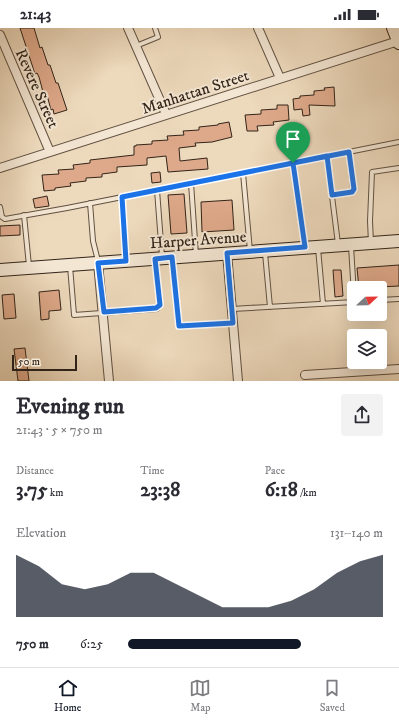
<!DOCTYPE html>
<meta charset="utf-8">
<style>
:root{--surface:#fff;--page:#f2f2f3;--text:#2b2b33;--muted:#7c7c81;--line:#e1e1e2;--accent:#111827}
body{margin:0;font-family:"IM FELL DW Pica",serif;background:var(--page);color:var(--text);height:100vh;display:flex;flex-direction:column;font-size:15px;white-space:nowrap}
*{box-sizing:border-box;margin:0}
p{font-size:13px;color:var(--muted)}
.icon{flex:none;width:22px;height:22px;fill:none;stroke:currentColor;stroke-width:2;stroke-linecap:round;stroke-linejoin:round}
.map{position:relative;height:353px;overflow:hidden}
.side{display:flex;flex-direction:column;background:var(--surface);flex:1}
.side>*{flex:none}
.needle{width:26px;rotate:68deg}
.tools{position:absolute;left:347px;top:253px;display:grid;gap:8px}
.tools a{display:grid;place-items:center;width:40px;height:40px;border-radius:4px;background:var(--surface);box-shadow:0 4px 16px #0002;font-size:20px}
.scale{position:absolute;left:12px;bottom:10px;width:65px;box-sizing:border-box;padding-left:4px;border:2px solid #322419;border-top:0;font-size:11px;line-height:14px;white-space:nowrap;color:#322419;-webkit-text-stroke:3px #f3e6d3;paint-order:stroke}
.pin{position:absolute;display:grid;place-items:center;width:34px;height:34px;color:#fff;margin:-41px -17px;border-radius:50% 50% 50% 0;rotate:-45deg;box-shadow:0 0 4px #0007}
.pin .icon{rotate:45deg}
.round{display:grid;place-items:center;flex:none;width:42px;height:42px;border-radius:4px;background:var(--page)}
.overview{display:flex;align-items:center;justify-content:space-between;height:68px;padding:0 16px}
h1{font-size:22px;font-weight:700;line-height:30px}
.figures{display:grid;grid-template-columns:repeat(3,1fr);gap:6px;height:68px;padding:4px 16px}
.figures div{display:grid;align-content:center}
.figures b{font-size:20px;font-weight:700}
.figures small{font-size:11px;font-weight:400}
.figures p{font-size:11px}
.chart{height:112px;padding:8px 16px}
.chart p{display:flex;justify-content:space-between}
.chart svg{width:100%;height:72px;margin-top:4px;fill:var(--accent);opacity:.7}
ul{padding:0 16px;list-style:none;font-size:13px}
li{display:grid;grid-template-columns:64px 48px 1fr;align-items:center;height:30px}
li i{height:10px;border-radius:5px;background:var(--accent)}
.status{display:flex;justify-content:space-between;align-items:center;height:28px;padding:0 20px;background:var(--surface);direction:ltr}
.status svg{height:11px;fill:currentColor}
.tab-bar{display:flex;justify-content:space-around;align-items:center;height:56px;border-top:1px solid var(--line);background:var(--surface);font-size:11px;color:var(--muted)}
.tab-bar a{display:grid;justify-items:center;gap:2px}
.tab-bar .on{color:var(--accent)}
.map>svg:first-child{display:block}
.building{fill:#dea98a;stroke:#322419}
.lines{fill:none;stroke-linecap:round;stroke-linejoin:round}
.lane-casing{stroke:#615142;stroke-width:6}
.street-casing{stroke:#615142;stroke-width:10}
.secondary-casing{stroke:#322419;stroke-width:14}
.lane{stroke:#f3e6d3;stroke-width:4}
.street{stroke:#f3e6d3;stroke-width:8}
.secondary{stroke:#f3e6d3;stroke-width:12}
.route-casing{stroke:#fff;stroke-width:8}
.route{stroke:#1a73e8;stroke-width:5}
.labels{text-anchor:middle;stroke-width:4;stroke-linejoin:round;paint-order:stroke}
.street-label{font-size:16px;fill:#322419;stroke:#f3e6d3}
</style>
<div class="status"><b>21:43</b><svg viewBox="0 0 49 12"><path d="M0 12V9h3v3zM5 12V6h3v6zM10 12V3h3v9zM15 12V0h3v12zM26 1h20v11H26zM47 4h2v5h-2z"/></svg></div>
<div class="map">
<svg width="399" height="353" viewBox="0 0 399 353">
<rect width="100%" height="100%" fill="#edd9bc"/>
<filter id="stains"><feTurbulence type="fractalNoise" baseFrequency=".005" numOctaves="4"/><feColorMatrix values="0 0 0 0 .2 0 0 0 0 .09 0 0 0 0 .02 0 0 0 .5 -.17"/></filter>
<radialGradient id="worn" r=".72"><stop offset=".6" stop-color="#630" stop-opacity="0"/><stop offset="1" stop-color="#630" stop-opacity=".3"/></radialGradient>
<path class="building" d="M20,0H34L40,20L42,19L48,37H50L56,55H58L67,82L54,86L53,81L51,82L47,67L46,68L45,63L43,64L39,49L37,45L35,46Z
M334,59L335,78L309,77L310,87L303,88L302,81L294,82L293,71L300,70V68L314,67V63L325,62L324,60Z
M277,77H288L289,92L273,94L274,97L257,98L258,103H247L245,87L261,86V82L277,81Z
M229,94L232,109L212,114L195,115L196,118L179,120L180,133L207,130L208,141L168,144L166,128L147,130V137L117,139V144L102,146V149L86,150V153L70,155L71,158L55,160V162L44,163L42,147L59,146L58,142L74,141L73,137L90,135V132L134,127V118H136V117L152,116V113L168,112L167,108L184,107L183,103L199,102V99L218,97V96Z
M160,144L161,154L152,155L151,145Z
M184,166L187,205L171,206L168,167Z
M47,168L49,178L35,180L33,171Z
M232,172L234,202L202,204L201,174Z
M20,197V207L0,208V198Z
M399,237V258L359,260L357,240Z
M333,242H341L343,268L335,269Z
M59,262L61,282L49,283V291L41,292L39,264Z
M14,266L16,290L4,291L2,267Z
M25,320L29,353H18L14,321Z"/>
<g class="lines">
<defs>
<path id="lane" d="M136,18L158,9L155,0
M327,128L338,216
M293,135L305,219
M243,145L250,223
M191,155L196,227
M157,162L162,228
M332,167L352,164L353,161L349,124
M122,169L126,231
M90,175L93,213L98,233
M0,179L2,189L5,191L67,180L399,114
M24,187L29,238
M371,215L370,193L372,144L399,140
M351,218L354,267
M318,220L323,276
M265,225L270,279
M172,231L179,298L233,295
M70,238L74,287L157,281L160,277L155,231
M380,272L399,271
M232,281L354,274"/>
<path id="street" d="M128,0L166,86
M258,0L280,50
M0,7L50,124
M0,140L398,13
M227,225L238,353
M98,235L109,353
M305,347L399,341"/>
<path id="secondary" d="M393,0L399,15
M0,242L399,213"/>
</defs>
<use href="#lane" class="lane-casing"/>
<use href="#street" class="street-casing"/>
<use href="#secondary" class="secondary-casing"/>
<use href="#lane" class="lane"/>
<use href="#street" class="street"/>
<use href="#secondary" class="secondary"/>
</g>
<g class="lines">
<defs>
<path id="route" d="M293,135L122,169L126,233L98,235L104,284L156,280L160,277L155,231L172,229L179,298L233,295L227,225L305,219L293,135L327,128L332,167L352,164L354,161L349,124L293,135"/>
</defs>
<use href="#route" class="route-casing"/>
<use href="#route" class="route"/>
</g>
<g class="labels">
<g class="street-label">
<text transform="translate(38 60) rotate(66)" y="6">Revere Street</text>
<text transform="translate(195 63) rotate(-18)" y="6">Manhattan Street</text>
<text transform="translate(198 211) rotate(-4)" y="6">Harper Avenue</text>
</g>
</g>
<rect width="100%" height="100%" filter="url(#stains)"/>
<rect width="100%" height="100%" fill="url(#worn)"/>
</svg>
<div class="tools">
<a><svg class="needle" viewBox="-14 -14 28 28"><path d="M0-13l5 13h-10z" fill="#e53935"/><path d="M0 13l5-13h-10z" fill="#7c7c81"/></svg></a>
<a><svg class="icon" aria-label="layers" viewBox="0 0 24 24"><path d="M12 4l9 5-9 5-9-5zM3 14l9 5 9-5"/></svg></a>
</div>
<div class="scale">50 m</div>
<div class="pin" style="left:293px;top:135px;background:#1e9e55"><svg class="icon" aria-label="arrive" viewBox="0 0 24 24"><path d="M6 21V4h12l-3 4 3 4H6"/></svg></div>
</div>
<section class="side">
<div class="overview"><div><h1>Evening run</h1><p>21:43 · 5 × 750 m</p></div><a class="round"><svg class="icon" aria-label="share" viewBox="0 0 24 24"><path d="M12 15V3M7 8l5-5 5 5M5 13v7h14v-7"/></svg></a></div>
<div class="figures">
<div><p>Distance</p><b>3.75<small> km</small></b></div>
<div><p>Time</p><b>23:38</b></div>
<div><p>Pace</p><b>6:18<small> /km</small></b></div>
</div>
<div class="chart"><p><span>Elevation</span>131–140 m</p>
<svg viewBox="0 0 160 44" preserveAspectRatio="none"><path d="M0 44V6L10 13L20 24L30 27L40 24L50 17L60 17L70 24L80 31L90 38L100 38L110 38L120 34L130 27L140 17L150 10L160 6V44z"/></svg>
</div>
<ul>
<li><b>750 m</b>6:25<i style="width:68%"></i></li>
</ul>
</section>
<nav class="tab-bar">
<a class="on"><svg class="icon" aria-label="home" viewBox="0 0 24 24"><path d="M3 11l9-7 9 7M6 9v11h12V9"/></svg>Home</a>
<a><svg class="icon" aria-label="map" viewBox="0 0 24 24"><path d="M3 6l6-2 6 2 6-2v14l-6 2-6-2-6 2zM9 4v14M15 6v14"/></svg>Map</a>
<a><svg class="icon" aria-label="saved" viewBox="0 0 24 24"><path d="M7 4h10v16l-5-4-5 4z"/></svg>Saved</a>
</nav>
